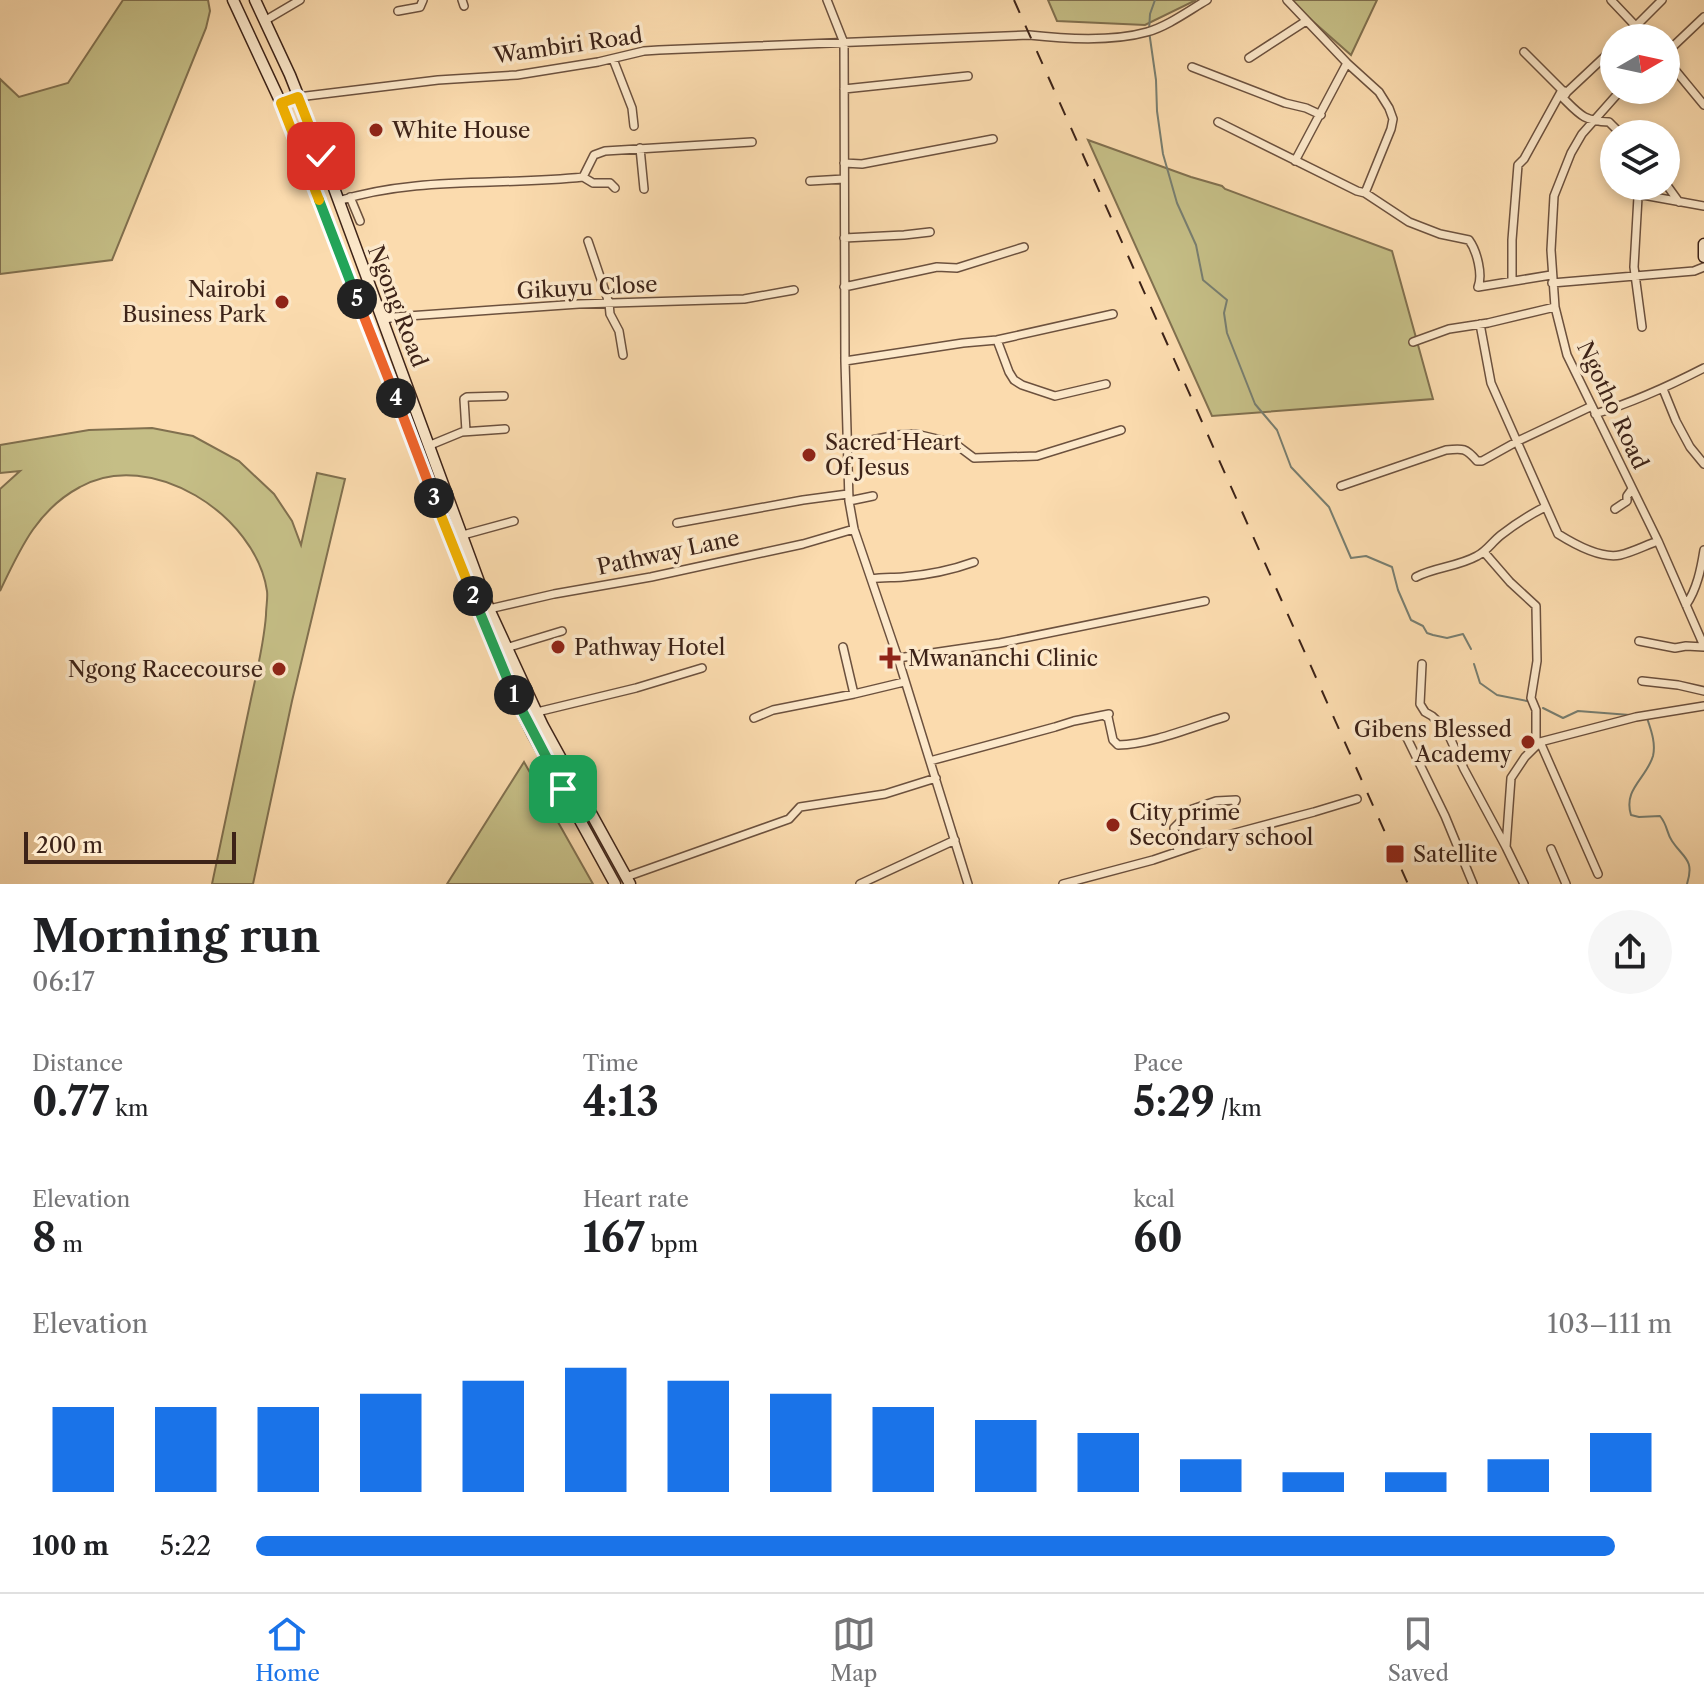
<!DOCTYPE html>
<meta charset="utf-8">
<style>
:root{--surface:#fff;--page:#f6f6f6;--text:#202124;--muted:#757577;--line:#e0e0e0;--accent:#1a73e8}
body{margin:0;font-family:"Libre Caslon Text",serif;background:var(--page);color:var(--text);height:100vh;display:flex;flex-direction:column;font-size:30px;white-space:nowrap}
*{box-sizing:border-box;margin:0}
p{font-size:26px;color:var(--muted)}
.icon{flex:none;width:44px;height:44px;fill:none;stroke:currentColor;stroke-width:2;stroke-linecap:round;stroke-linejoin:round}
.map{position:relative;height:884px;overflow:hidden}
.details{display:flex;flex-direction:column;background:var(--surface);flex:1}
.details>*{flex:none}
.needle{width:52px;rotate:81deg}
.fabs{position:absolute;left:1600px;top:24px;display:grid;gap:16px}
.fabs a{display:grid;place-items:center;width:80px;height:80px;border-radius:50%;background:var(--surface);box-shadow:0 4px 12px #0003;font-size:40px}
.scale{position:absolute;left:24px;bottom:20px;width:212px;box-sizing:border-box;padding-left:8px;border:4px solid #3d2318;border-top:0;font-size:22px;line-height:28px;white-space:nowrap;color:#3d2318;-webkit-text-stroke:6px #fce8ca;paint-order:stroke}
.pin{position:absolute;display:grid;place-items:center;width:68px;height:68px;color:#fff;margin:-34px;border-radius:16px;box-shadow:0 4px 12px #0006}
.km{position:absolute;width:40px;height:40px;margin:-20px;border-radius:50%;background:#222;color:#fff;font-size:22px;line-height:40px;text-align:center}
.round{display:grid;place-items:center;flex:none;width:84px;height:84px;border-radius:42px;background:var(--page)}
.head{display:flex;align-items:center;justify-content:space-between;height:136px;padding:0 32px}
h1{font-size:44px;font-weight:700;line-height:60px}
.figures{display:grid;grid-template-columns:repeat(3,1fr);gap:12px;height:136px;padding:8px 32px}
.figures div{display:grid;align-content:center}
.figures b{font-size:40px;font-weight:700}
.figures small{font-size:22px;font-weight:400}
.figures p{font-size:22px}
.chart{height:224px;padding:16px 32px}
.chart p{display:flex;justify-content:space-between}
.chart svg{width:100%;height:144px;margin-top:8px;stroke:var(--accent);stroke-width:6}
ul{padding:0 32px;list-style:none;font-size:26px}
li{display:grid;grid-template-columns:128px 96px 1fr;align-items:center;height:60px}
li i{height:20px;border-radius:10px;background:var(--accent)}
.dock{display:flex;justify-content:space-around;align-items:center;height:112px;border-top:2px solid var(--line);background:var(--surface);font-size:22px;color:var(--muted)}
.dock a{display:grid;justify-items:center;gap:4px}
.dock .selected{color:var(--accent)}
.map>svg:first-child{display:block}
.green{fill:#c5be86;stroke:#81704f;stroke-width:2}
.lines{fill:none;stroke-linecap:round;stroke-linejoin:round}
.stream{stroke:#787e70;stroke-width:2}
.street-casing{stroke:#6c513e;stroke-width:10}
.secondary-casing{stroke:#3d2318;stroke-width:13}
.street{stroke:#fce8ca;stroke-width:7}
.secondary{stroke:#fce8ca;stroke-width:10}
.rail{stroke:#3d2318;stroke-width:2;stroke-dasharray:14 14;stroke-linecap:butt}
.split-1-casing{stroke:#fff;stroke-width:16}
.split-2-casing{stroke:#fff;stroke-width:16}
.split-3-casing{stroke:#fff;stroke-width:16}
.split-4-casing{stroke:#fff;stroke-width:16}
.split-5-casing{stroke:#fff;stroke-width:16}
.split-6-casing{stroke:#fff;stroke-width:16}
.split-7-casing{stroke:#fff;stroke-width:16}
.split-8-casing{stroke:#fff;stroke-width:16}
.split-1{stroke:#22a559;stroke-width:10}
.split-2{stroke:#22a559;stroke-width:10}
.split-3{stroke:#f5b400;stroke-width:10}
.split-4{stroke:#f0652b;stroke-width:10}
.split-5{stroke:#f0652b;stroke-width:10}
.split-6{stroke:#22a559;stroke-width:10}
.split-7{stroke:#f5b400;stroke-width:10}
.split-8{stroke:#f5b400;stroke-width:10}
.poi-dot{fill:#8f2418;stroke:#fce8ca;stroke-width:3}
.labels{text-anchor:middle;stroke-width:7;stroke-linejoin:round;paint-order:stroke}
.street-label{font-size:22px;fill:#3d2318;stroke:#fce8ca}
.poi-label{font-size:22px;fill:#3d2318;stroke:#fce8ca;text-anchor:start}
</style>
<div class="map">
<svg width="1704" height="884" viewBox="0 0 1704 884">
<rect width="100%" height="100%" fill="#fbdbae"/>
<filter id="stains"><feTurbulence type="fractalNoise" baseFrequency=".0025" numOctaves="4"/><feColorMatrix values="0 0 0 0 .2 0 0 0 0 .09 0 0 0 0 .02 0 0 0 .5 -.17"/></filter>
<radialGradient id="worn" r=".72"><stop offset=".6" stop-color="#630" stop-opacity="0"/><stop offset="1" stop-color="#630" stop-opacity=".3"/></radialGradient>
<path class="green" d="M123,0H208L210,11L206,28L112,260L0,274V79L19,97L68,83Z
M1048,0H1196L1145,25L1057,21Z
M1292,0H1377L1351,55L1300,10Z
M1088,140L1191,177L1222,186L1225,189L1392,251L1433,399L1212,416Z
M152,428L193,436L239,461L274,494L292,521L301,545L317,473L345,479L292,701L253,884H212C225,822 238,761 251,699C257,671 264,643 266,615C266,607 268,598 267,591C256,515 150,447 80,487C37,510 20,549 0,591V489L20,471L0,473V445L89,430Z
M524,762L593,884H447Z"/>
<g class="lines">
<path class="stream" d="M1155,0L1150,14L1149,31L1156,80L1157,111L1163,154L1177,203L1196,245L1203,280L1227,300L1224,313L1227,333L1255,404L1277,430L1291,467L1329,507L1351,558L1366,556L1392,567L1398,590L1411,620L1423,626L1427,633L1433,635L1447,638L1463,634L1471,649
M1474,664L1480,683L1497,695L1527,701
M1543,708L1563,718L1578,711L1630,715
M1647,718C1651,730 1656,743 1653,756C1646,779 1623,789 1631,815L1639,817L1660,816C1668,826 1666,832 1672,841C1683,858 1695,859 1687,884"/>
<defs>
<path id="street" d="M462,0L464,6
M827,0L844,43L845,361L849,501L854,529L898,658L968,884
M1287,0L1347,63L1379,92L1389,108L1393,119L1391,129L1365,193
M1611,0L1647,38
M398,11L420,7L423,0
M266,20L300,0
M1624,38L1662,0
M1524,52L1562,90
M1666,53L1704,17
M1249,58L1306,21
M613,59L632,108L634,126
M1666,59L1704,105
M1192,67L1285,103L1306,108L1321,115
M844,89L968,76
M1621,90L1582,134L1571,153L1554,196L1551,250L1555,307L1567,355L1658,541L1704,646
M1567,92L1614,48
M298,97L438,80L517,75L598,62L644,51L659,50L1029,35C1065,39 1112,42 1147,32C1168,26 1188,11 1207,0
M1218,122L1357,191L1365,193L1409,222L1440,234L1469,240C1477,251 1483,275 1478,287L1551,275
M640,148L644,189
M1295,161L1347,63
M844,163L862,164L993,139
M583,177L593,183H610L615,188
M810,181L844,179
M1666,184L1679,202
M350,197L360,221
M338,201C417,176 501,186 583,177L594,155L605,151L752,142
M844,238L904,235L930,232
M588,241L609,303L610,314L619,331L623,355
M1512,281V240L1518,165L1524,159L1562,90L1567,92L1563,98C1580,115 1584,121 1609,122L1621,134
M1552,283L1694,271L1704,267
M844,287L937,267L957,268L1024,247
M382,320L394,317L579,304L744,299L794,290
M1480,324L1491,383L1558,534C1574,544 1601,559 1620,555C1633,552 1646,545 1658,541
M1642,327L1634,267L1638,197L1643,195L1704,206
M997,340L1009,372L1014,380L1022,385L1055,396L1106,384
M1413,342L1449,329L1488,323L1555,307
M845,361L963,343L997,340L1113,314
M1663,389L1676,421L1690,447L1704,464
M1595,414C1634,402 1669,386 1704,368
M466,431L464,399L467,397L504,396
M847,445L897,435L916,434L954,443L974,458L1037,456L1121,430
M428,446L462,432L505,429
M1341,486L1446,450C1463,448 1466,448 1477,461H1482L1518,441L1592,406
M849,501L873,496
M1615,509L1627,501V496L1632,489
M677,523L803,500L848,494
M463,535L514,521
M1484,552L1510,582L1536,606L1537,661L1531,698L1536,710V746
M1416,577C1435,567 1457,567 1477,556C1487,551 1492,542 1501,535C1515,524 1529,515 1545,507
M871,579C883,577 892,578 903,577C927,575 952,570 974,562
M1686,605C1697,589 1701,569 1704,550
M489,609L554,594L651,577L803,544L854,529
M1639,641L1675,648L1686,646L1704,647
M843,647L854,694
M506,648L562,631
M898,658L1000,643L1205,601
M1422,664L1420,704L1425,712L1432,716L1446,729L1464,769L1506,847L1524,884
M1642,681L1678,685L1704,691
M537,712L636,688L702,668
M754,718L773,710L854,694L904,682
M1405,734L1445,816L1473,884
M1540,742L1598,874
M930,761L1055,727L1074,721L1109,714L1106,717H1108L1113,740L1118,745C1152,744 1192,727 1225,717
M1506,847L1511,778L1525,757L1540,742L1636,717L1704,706
M1551,849L1566,884
M1178,851L1174,828L1184,818L1187,811L1216,801L1236,800L1235,802
M626,877L789,819L800,807L885,794L936,778
M860,884L955,840
M1063,884L1153,860L1224,836L1314,812L1357,799"/>
<path id="secondary" d="M233,0L281,103L444,523L511,690L532,733L615,884
M255,0L290,75L324,161L489,609L543,726L630,884
M1704,244V257"/>
</defs>
<use href="#street" class="street-casing"/>
<use href="#secondary" class="secondary-casing"/>
<use href="#street" class="street"/>
<use href="#secondary" class="secondary"/>
<path class="rail" d="M1014,0L1408,884"/>
</g>
<g class="lines">
<defs>
<path id="split-1" d="M514,695L563,789"/>
<path id="split-2" d="M473,596L514,695"/>
<path id="split-3" d="M434,498L473,596"/>
<path id="split-4" d="M396,398L434,498"/>
<path id="split-5" d="M357,299L396,398"/>
<path id="split-6" d="M319,200L357,299"/>
<path id="split-7" d="M284,102L281,103L319,200"/>
<path id="split-8" d="M284,102L298,97L321,156"/>
</defs>
<use href="#split-1" class="split-1-casing"/>
<use href="#split-2" class="split-2-casing"/>
<use href="#split-3" class="split-3-casing"/>
<use href="#split-4" class="split-4-casing"/>
<use href="#split-5" class="split-5-casing"/>
<use href="#split-6" class="split-6-casing"/>
<use href="#split-7" class="split-7-casing"/>
<use href="#split-8" class="split-8-casing"/>
<use href="#split-1" class="split-1"/>
<use href="#split-2" class="split-2"/>
<use href="#split-3" class="split-3"/>
<use href="#split-4" class="split-4"/>
<use href="#split-5" class="split-5"/>
<use href="#split-6" class="split-6"/>
<use href="#split-7" class="split-7"/>
<use href="#split-8" class="split-8"/>
</g>
<g class="poi-dot">
<circle cx="376" cy="130" r="8"/>
<circle cx="282" cy="302" r="8"/>
<circle cx="809" cy="455" r="8"/>
<circle cx="558" cy="647" r="8"/>
<path d="M886 646h8v8h8v8h-8v8h-8v-8h-8v-8h8z"/>
<circle cx="279" cy="669" r="8"/>
<circle cx="1528" cy="742" r="8"/>
<circle cx="1113" cy="825" r="8"/>
<rect x="1385" y="844" width="20" height="20" rx="4"/>
</g>
<g class="labels">
<g class="street-label">
<text transform="translate(568 45) rotate(-8)" y="8">Wambiri Road</text>
<text transform="translate(587 287) rotate(-3)" y="8">Gikuyu Close</text>
<text transform="translate(398 306) rotate(69)" y="8">Ngong Road</text>
<text transform="translate(1613 405) rotate(65)" y="8">Ngotho Road</text>
<text transform="translate(668 552) rotate(-12)" y="8">Pathway Lane</text>
</g>
<g class="poi-label">
<text x="392" y="138">White House</text>
<text x="266" y="297" text-anchor="end">Nairobi<tspan x="266" dy="25">Business Park</tspan></text>
<text x="825" y="450">Sacred Heart<tspan x="825" dy="25">Of Jesus</tspan></text>
<text x="574" y="655">Pathway Hotel</text>
<text x="908" y="666">Mwananchi Clinic</text>
<text x="263" y="677" text-anchor="end">Ngong Racecourse</text>
<text x="1512" y="737" text-anchor="end">Gibens Blessed<tspan x="1512" dy="25">Academy</tspan></text>
<text x="1129" y="820">City prime<tspan x="1129" dy="25">Secondary school</tspan></text>
<text x="1413" y="862">Satellite</text>
</g>
</g>
<rect width="100%" height="100%" filter="url(#stains)"/>
<rect width="100%" height="100%" fill="url(#worn)"/>
</svg>
<div class="fabs">
<a><svg class="needle" viewBox="-14 -14 28 28"><path d="M0-13l5 13h-10z" fill="#e53935"/><path d="M0 13l5-13h-10z" fill="#757577"/></svg></a>
<a><svg class="icon" aria-label="layers" viewBox="0 0 24 24"><path d="M12 4l9 5-9 5-9-5zM3 14l9 5 9-5"/></svg></a>
</div>
<div class="scale">200 m</div>
<div class="pin" style="left:563px;top:789px;background:#1e9e55"><svg class="icon" aria-label="arrive" viewBox="0 0 24 24"><path d="M6 21V4h12l-3 4 3 4H6"/></svg></div>
<div class="pin" style="left:321px;top:156px;background:#d93025"><svg class="icon" aria-label="check" viewBox="0 0 24 24"><path d="M5 12l5 5 9-10"/></svg></div>
<b class="km" style="left:514px;top:695px">1</b>
<b class="km" style="left:473px;top:596px">2</b>
<b class="km" style="left:434px;top:498px">3</b>
<b class="km" style="left:396px;top:398px">4</b>
<b class="km" style="left:357px;top:299px">5</b>
</div>
<section class="details">
<div class="head"><div><h1>Morning run</h1><p>06:17</p></div><a class="round"><svg class="icon" aria-label="share" viewBox="0 0 24 24"><path d="M12 15V3M7 8l5-5 5 5M5 13v7h14v-7"/></svg></a></div>
<div class="figures">
<div><p>Distance</p><b>0.77<small> km</small></b></div>
<div><p>Time</p><b>4:13</b></div>
<div><p>Pace</p><b>5:29<small> /km</small></b></div>
</div>
<div class="figures">
<div><p>Elevation</p><b>8<small> m</small></b></div>
<div><p>Heart rate</p><b>167<small> bpm</small></b></div>
<div><p>kcal</p><b>60</b></div>
</div>
<div class="chart"><p><span>Elevation</span>103–111 m</p>
<svg viewBox="0 0 160 44" preserveAspectRatio="none"><path d="M5 44V18M15 44V18M25 44V18M35 44V14M45 44V10M55 44V6M65 44V10M75 44V14M85 44V18M95 44V22M105 44V26M115 44V34M125 44V38M135 44V38M145 44V34M155 44V26"/></svg>
</div>
<ul>
<li><b>100 m</b>5:22<i style="width:96%"></i></li>
</ul>
</section>
<nav class="dock">
<a class="selected"><svg class="icon" aria-label="home" viewBox="0 0 24 24"><path d="M3 11l9-7 9 7M6 9v11h12V9"/></svg>Home</a>
<a><svg class="icon" aria-label="map" viewBox="0 0 24 24"><path d="M3 6l6-2 6 2 6-2v14l-6 2-6-2-6 2zM9 4v14M15 6v14"/></svg>Map</a>
<a><svg class="icon" aria-label="saved" viewBox="0 0 24 24"><path d="M7 4h10v16l-5-4-5 4z"/></svg>Saved</a>
</nav>
